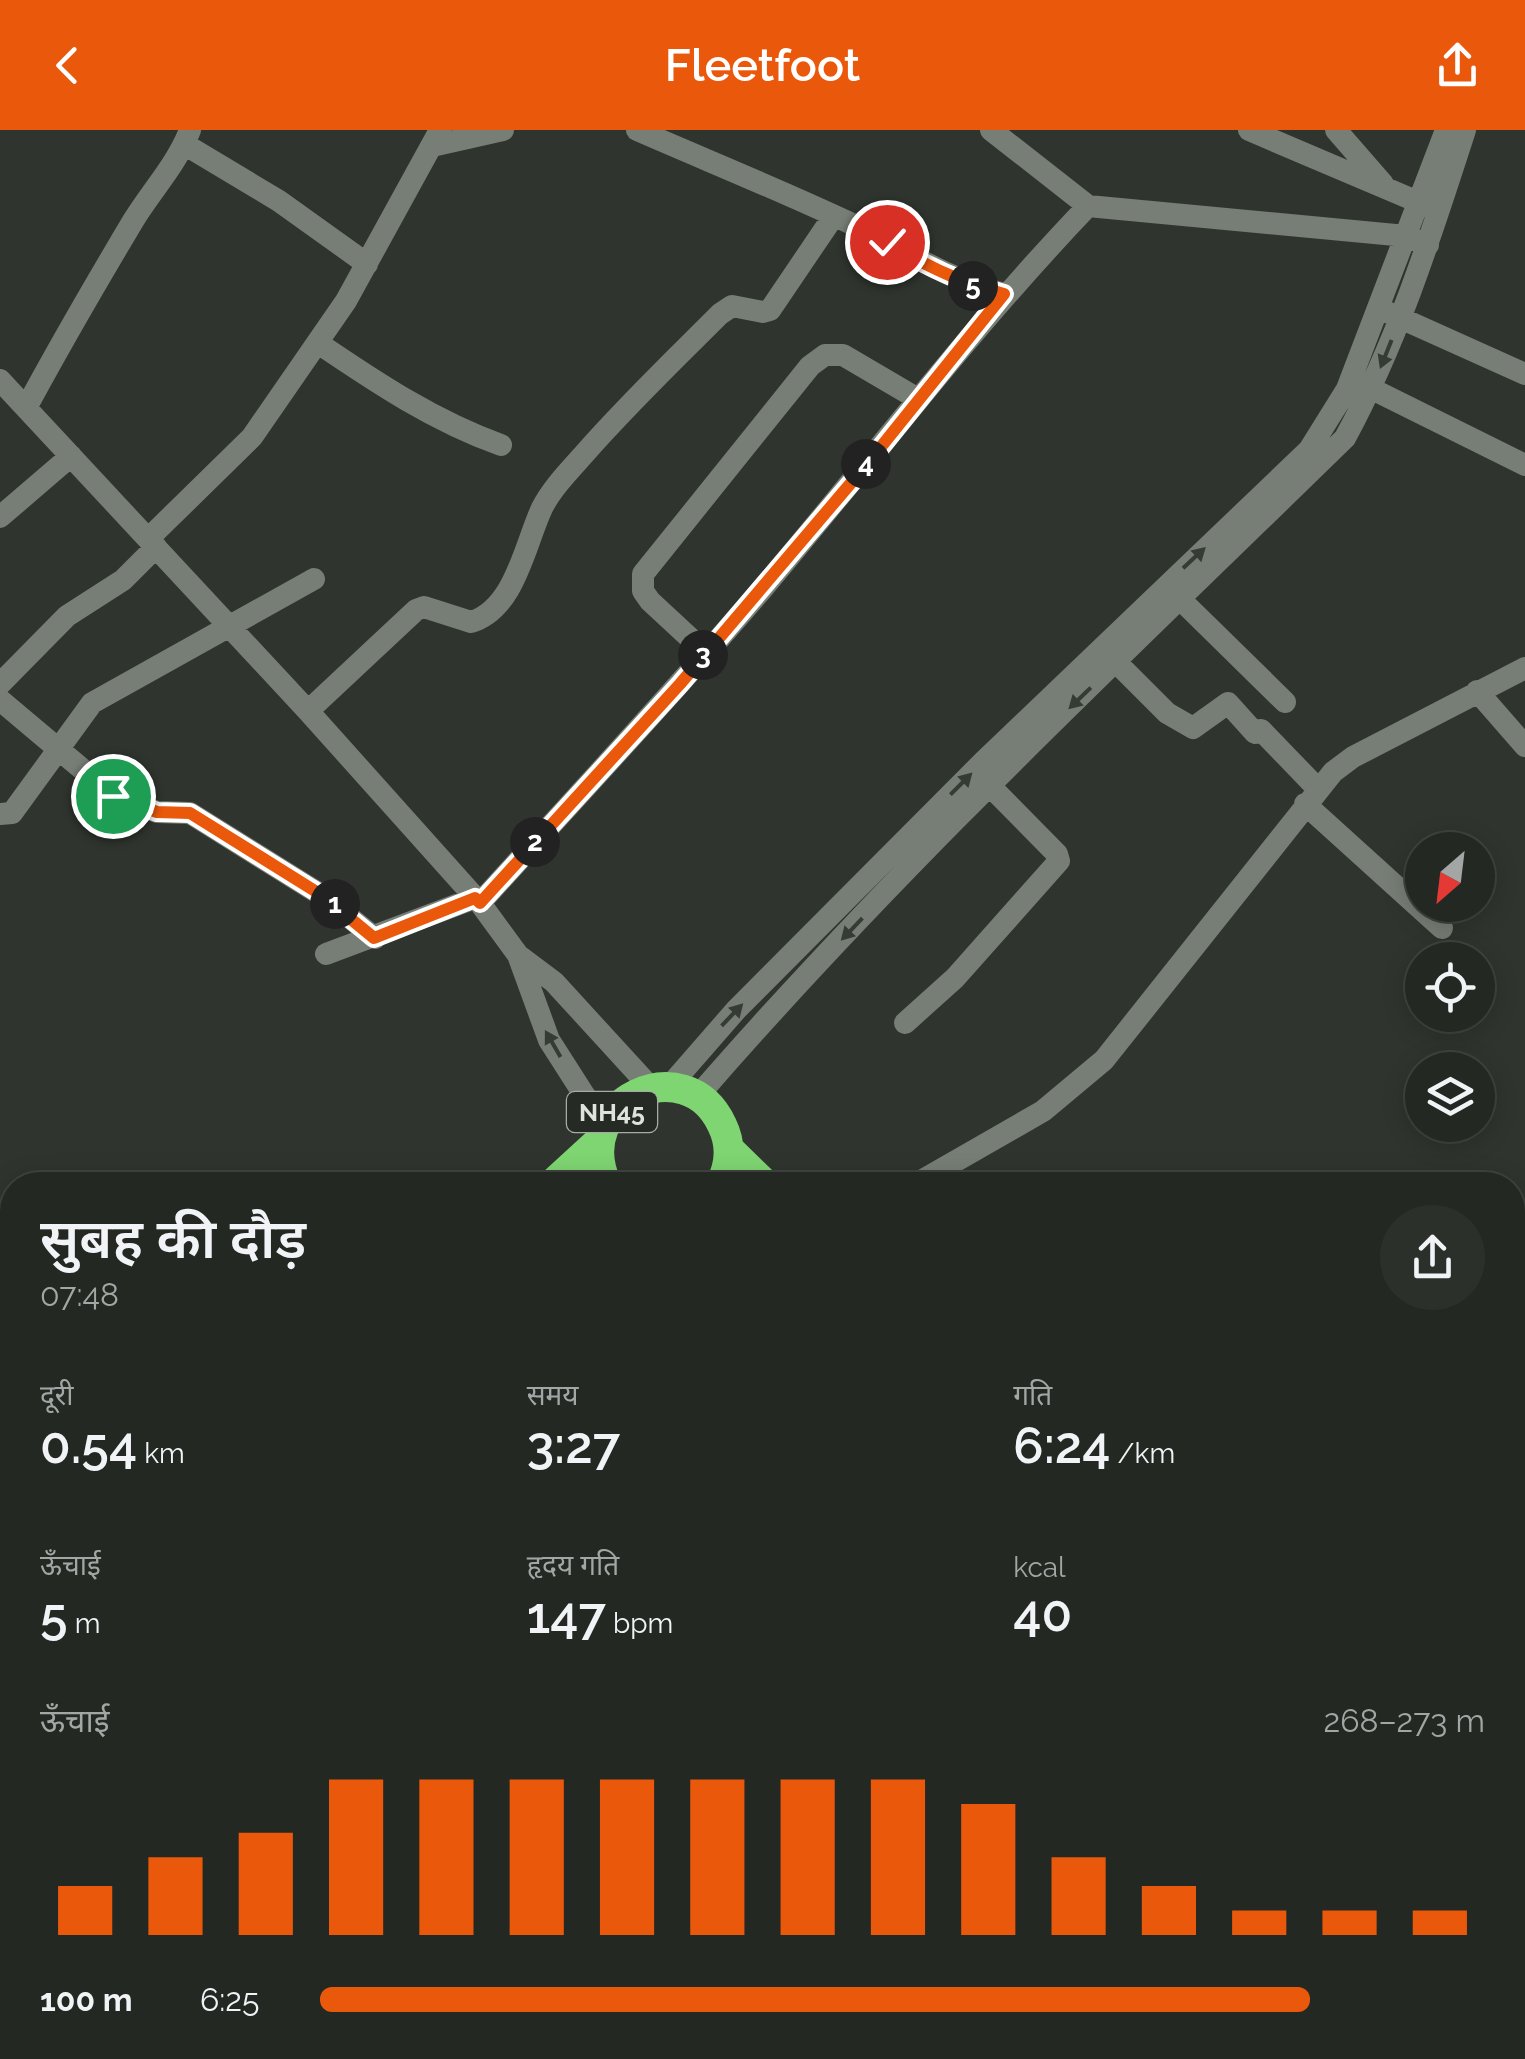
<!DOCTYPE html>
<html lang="hi">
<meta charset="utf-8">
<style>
:root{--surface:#232822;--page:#2b302a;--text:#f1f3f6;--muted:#a3a6a5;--line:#404440;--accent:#ea580c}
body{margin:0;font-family:Raleway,"Noto Sans Devanagari",sans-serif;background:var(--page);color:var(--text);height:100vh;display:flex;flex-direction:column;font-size:38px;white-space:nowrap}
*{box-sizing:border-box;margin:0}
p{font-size:32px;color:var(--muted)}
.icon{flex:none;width:55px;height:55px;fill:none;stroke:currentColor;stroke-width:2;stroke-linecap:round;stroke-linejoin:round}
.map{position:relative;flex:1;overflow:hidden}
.side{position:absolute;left:0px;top:1042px;width:1525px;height:888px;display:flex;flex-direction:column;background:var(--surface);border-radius:40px 40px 0 0;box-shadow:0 5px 25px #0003,0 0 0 2px var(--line)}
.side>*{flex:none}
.needle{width:65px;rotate:208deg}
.buttons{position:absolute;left:1405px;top:702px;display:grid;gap:20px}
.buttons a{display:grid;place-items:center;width:90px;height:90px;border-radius:50%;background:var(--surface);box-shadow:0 5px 25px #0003,0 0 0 2px var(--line);font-size:50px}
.pin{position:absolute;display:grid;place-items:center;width:85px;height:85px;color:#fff;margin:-42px;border:5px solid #fff;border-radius:50%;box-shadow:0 2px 10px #0007}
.km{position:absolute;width:50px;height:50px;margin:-25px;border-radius:50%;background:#222;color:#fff;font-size:28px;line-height:50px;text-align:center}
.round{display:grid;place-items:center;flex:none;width:105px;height:105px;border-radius:52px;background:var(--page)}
.overview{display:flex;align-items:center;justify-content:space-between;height:170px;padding:0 40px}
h1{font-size:55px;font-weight:600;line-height:75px}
.figures{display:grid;grid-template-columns:repeat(3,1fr);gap:15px;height:170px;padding:10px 40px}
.figures div{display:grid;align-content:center}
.figures b{font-size:50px;font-weight:600}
.figures small{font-size:28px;font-weight:400}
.figures p{font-size:28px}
.chart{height:280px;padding:20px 40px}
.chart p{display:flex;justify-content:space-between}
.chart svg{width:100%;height:180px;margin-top:10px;stroke:var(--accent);stroke-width:6}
ul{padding:0 40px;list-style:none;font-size:32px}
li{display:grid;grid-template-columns:160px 120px 1fr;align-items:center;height:75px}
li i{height:25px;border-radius:12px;background:var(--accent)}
header{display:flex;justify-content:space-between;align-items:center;height:130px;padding:0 40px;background:var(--accent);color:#fff;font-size:45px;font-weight:600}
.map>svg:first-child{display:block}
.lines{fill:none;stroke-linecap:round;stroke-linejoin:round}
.minor{stroke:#777e75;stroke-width:22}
.highway{stroke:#7fd572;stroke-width:30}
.rail{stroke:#8b908a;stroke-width:5;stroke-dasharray:5 10;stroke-linecap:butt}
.oneway{fill:#353c34}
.route-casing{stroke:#fff;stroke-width:20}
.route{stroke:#ea580c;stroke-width:12}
.labels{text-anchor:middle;stroke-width:8;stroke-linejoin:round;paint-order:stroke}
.shield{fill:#252b24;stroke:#a7aca6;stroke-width:2.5}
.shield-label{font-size:25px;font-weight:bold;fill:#dfe3de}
</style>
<header><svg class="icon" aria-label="back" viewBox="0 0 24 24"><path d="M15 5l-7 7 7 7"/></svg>Fleetfoot<svg class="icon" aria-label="share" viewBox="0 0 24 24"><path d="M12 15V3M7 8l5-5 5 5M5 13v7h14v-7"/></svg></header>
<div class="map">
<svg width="1525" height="1929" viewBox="0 0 1525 1929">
<rect width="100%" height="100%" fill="#2f352e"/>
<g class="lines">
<path class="minor" d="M637,0C708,31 780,60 850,93C904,119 945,149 1004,164
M991,0L1088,76
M1249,0L1430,77
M1336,0L1383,54
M184,14L279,71L367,134
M432,16L503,0
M1387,182L1525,244
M318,213C377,253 434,291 501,315
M0,250L308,581L480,773L518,825L554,852L652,959
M1372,259L1525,335
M26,278C60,215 96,153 133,91C152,60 177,34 190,0
M0,387L71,326
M148,409L252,307L346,171L440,0
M1180,469L1285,572
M705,522L650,471L643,461V444L810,236L825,225H843L918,269
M1116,532L1167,583L1193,598L1228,573L1255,603L1261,600L1317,658
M0,554L67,486L123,450L156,417
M1477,561L1525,616
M0,570L113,665L157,682L190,683L323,766L375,808
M308,581L416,480L424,477L471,492C515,479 525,414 542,378C552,358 570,340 585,323C628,274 674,230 720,184L732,176L763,182L770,180L833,87
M1305,674L1442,798
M0,684L12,683L92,573L314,449
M480,773C575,668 672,565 764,457C872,329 972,197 1088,76L1406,106L1428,115
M326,824L475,768
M518,825L549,910L604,996
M905,893L955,848L1059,731L1057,724L990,656
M668,958L736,880L983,632L1309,320L1347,259L1446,0
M697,967C899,734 1125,523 1345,308C1398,210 1431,105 1465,0
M914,1055L1043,981L1104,930L1333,642L1353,627L1525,538
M1512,1126L1525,1108
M1512,1148L1525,1159
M1512,1224L1525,1217
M1512,1541L1525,1548
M1512,1818L1525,1791
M1237,1918L1247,1929
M992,1928L1004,1918
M86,1929L95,1918
M1309,1929L1322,1918
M1393,1929L1407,1918"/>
<path class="highway" d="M729,1019L766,1055
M551,1055L599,1011
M607,1055C568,971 686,917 722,995C732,1015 730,1036 720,1055
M0,1601L12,1589
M1512,1887L1525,1902
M1495,1918L1503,1929"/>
<path class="rail" d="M0,1535L12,1543
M464,1918L476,1929
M491,1918L504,1929"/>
</g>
<defs><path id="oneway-solid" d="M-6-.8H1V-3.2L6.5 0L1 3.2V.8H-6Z" transform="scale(2.5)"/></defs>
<g class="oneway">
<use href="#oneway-solid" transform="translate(1386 224) rotate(112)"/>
<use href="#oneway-solid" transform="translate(1194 428) rotate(-43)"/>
<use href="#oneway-solid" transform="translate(1080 568) rotate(136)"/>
<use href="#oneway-solid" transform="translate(961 654) rotate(-45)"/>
<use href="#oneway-solid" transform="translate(852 799) rotate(134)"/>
<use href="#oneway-solid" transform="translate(732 885) rotate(-46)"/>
<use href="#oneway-solid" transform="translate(553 914) rotate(-120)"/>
</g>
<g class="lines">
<defs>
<path id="route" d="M113,666L157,682L190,683L323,766L374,808L475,768L480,773L680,554L868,333L1004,164C961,153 925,136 887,112"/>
</defs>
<use href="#route" class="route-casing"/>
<use href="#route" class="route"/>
</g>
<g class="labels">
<rect class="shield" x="567" y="962" width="90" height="40" rx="8"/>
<g class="shield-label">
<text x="612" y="991">NH45</text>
</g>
</g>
</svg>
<div class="buttons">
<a><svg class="needle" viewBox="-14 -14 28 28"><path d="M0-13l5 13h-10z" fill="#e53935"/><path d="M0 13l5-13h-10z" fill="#a3a6a5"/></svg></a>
<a><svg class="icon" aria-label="locate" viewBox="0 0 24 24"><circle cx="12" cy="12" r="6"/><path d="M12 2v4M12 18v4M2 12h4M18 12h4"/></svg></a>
<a><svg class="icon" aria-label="layers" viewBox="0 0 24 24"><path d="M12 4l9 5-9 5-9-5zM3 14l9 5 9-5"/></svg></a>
</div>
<div class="pin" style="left:113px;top:666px;background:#1e9e55"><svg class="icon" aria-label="arrive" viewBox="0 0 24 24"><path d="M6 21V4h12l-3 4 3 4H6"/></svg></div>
<div class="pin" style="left:887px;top:112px;background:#d93025"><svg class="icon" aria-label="check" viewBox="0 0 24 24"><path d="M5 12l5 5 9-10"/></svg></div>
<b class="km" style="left:335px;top:774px">1</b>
<b class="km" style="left:535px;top:712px">2</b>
<b class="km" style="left:703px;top:525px">3</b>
<b class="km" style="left:866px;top:334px">4</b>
<b class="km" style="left:973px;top:156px">5</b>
<section class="side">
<div class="overview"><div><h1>सुबह की दौड़</h1><p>07:48</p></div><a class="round"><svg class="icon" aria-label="share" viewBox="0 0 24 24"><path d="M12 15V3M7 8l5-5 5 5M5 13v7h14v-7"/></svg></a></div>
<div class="figures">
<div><p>दूरी</p><b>0.54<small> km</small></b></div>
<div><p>समय</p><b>3:27</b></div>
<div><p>गति</p><b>6:24<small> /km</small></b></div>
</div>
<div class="figures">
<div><p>ऊँचाई</p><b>5<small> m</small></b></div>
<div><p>हृदय गति</p><b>147<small> bpm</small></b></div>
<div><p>kcal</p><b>40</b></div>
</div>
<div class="chart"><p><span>ऊँचाई</span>268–273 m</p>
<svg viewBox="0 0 160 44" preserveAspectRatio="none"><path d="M5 44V32M15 44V25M25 44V19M35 44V6M45 44V6M55 44V6M65 44V6M75 44V6M85 44V6M95 44V6M105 44V12M115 44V25M125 44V32M135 44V38M145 44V38M155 44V38"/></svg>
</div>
<ul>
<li><b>100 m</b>6:25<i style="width:85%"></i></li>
</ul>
</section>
</div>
